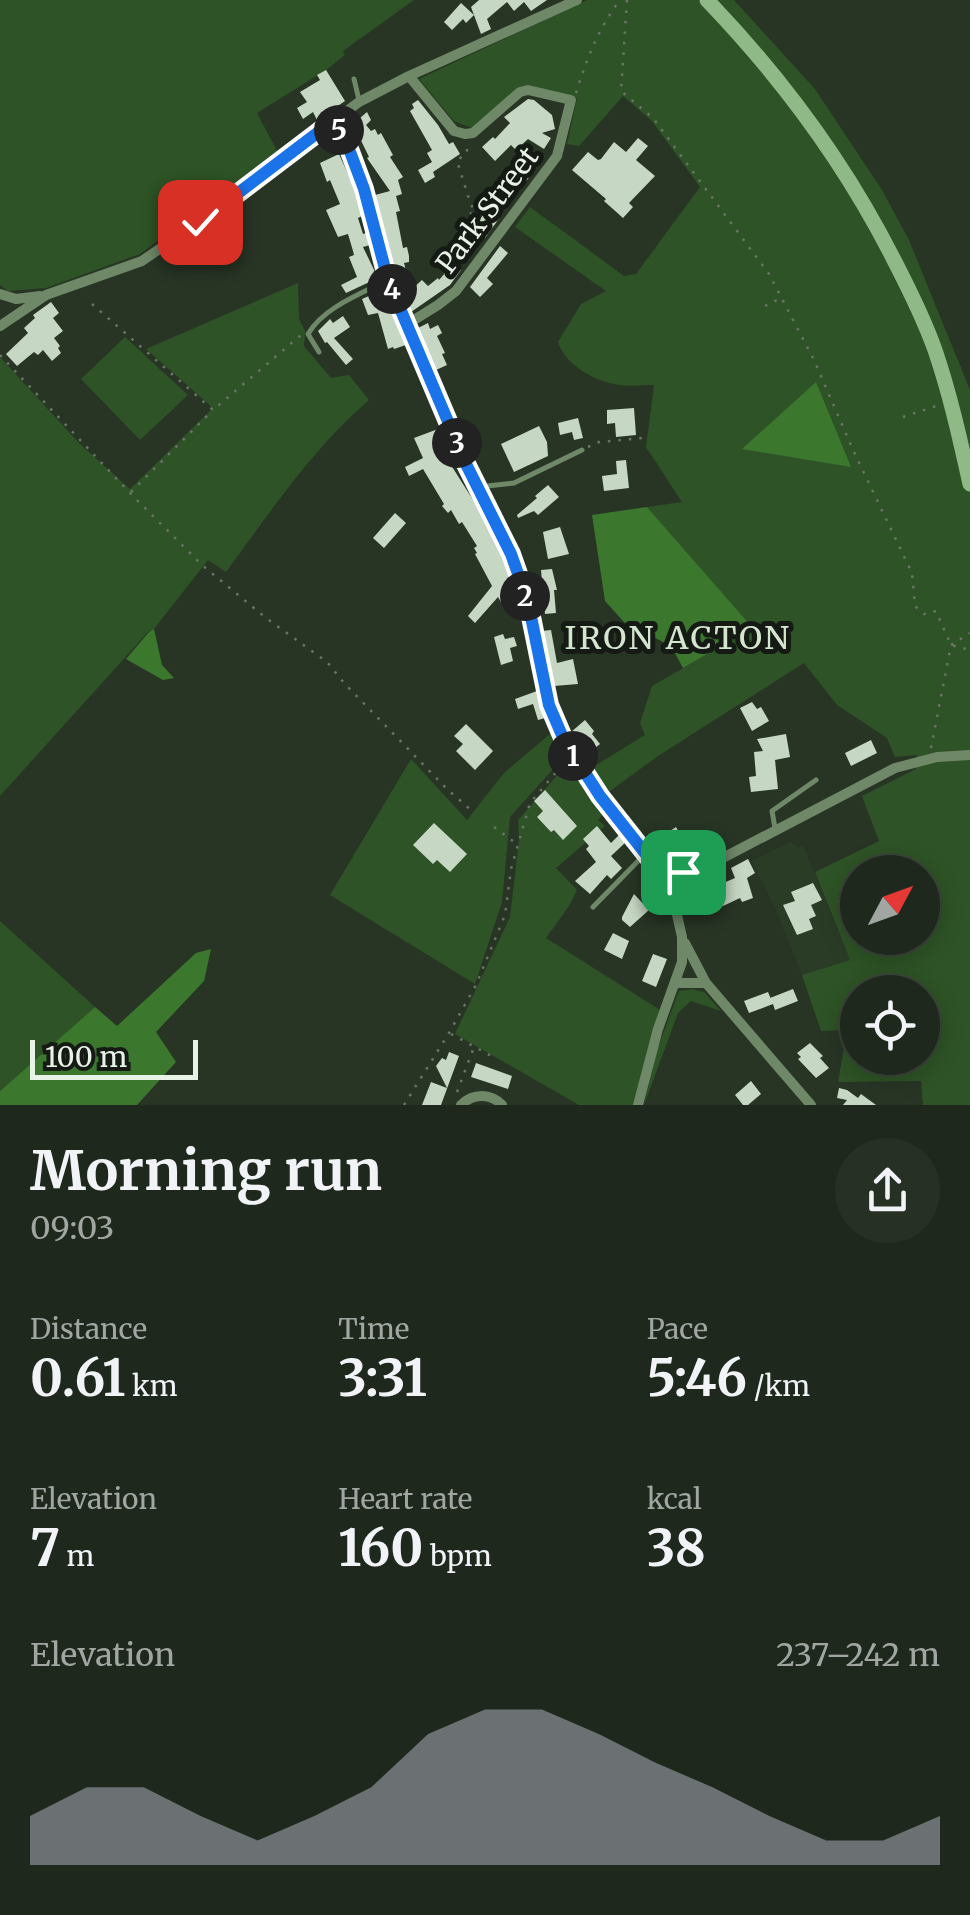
<!DOCTYPE html>
<meta charset="utf-8">
<style>
:root{--surface:#1e281c;--page:#263025;--text:#f1f3f6;--muted:#a1a6a3;--line:#3c443b;--accent:#8c9099}
body{margin:0;font-family:Merriweather,serif;background:var(--page);color:var(--text);height:100vh;display:flex;flex-direction:column;font-size:38px;white-space:nowrap}
*{box-sizing:border-box;margin:0}
p{font-size:32px;color:var(--muted)}
.icon{flex:none;width:55px;height:55px;fill:none;stroke:currentColor;stroke-width:2;stroke-linecap:round;stroke-linejoin:round}
.map{position:relative;height:1105px;overflow:hidden}
.drawer{display:flex;flex-direction:column;background:var(--surface);flex:1}
.drawer>*{flex:none}
.needle{width:65px;rotate:49deg}
.controls{position:absolute;left:840px;top:855px;display:grid;gap:20px}
.controls a{display:grid;place-items:center;width:100px;height:100px;border-radius:50%;background:var(--surface);box-shadow:0 5px 25px #0003,0 0 0 2px var(--line);font-size:50px}
.scale{position:absolute;left:30px;bottom:25px;width:168px;box-sizing:border-box;padding-left:10px;border:5px solid #e9f2e7;border-top:0;font-size:28px;line-height:35px;white-space:nowrap;color:#e9f2e7;-webkit-text-stroke:8px #151b14;paint-order:stroke}
.pin{position:absolute;display:grid;place-items:center;width:85px;height:85px;color:#fff;margin:-42px;border-radius:20px;box-shadow:0 5px 15px #0006}
.km{position:absolute;width:50px;height:50px;margin:-25px;border-radius:50%;background:#222;color:#fff;font-size:28px;line-height:50px;text-align:center}
.round{display:grid;place-items:center;flex:none;width:105px;height:105px;border-radius:52px;background:var(--page)}
.headline{display:flex;align-items:center;justify-content:space-between;height:170px;padding:0 30px}
h1{font-size:55px;font-weight:700;line-height:75px}
.figures{display:grid;grid-template-columns:repeat(3,1fr);gap:15px;height:170px;padding:10px 30px}
.figures div{display:grid;align-content:center}
.figures b{font-size:50px;font-weight:700}
.figures small{font-size:28px;font-weight:400}
.figures p{font-size:28px}
.chart{height:280px;padding:20px 30px}
.chart p{display:flex;justify-content:space-between}
.chart svg{width:100%;height:180px;margin-top:10px;fill:var(--accent);opacity:.7}
.map>svg:first-child{display:block}
.built{fill:#2a3c26}
.green{fill:#2e5326;fill-rule:evenodd}
.forest{fill:#3b782e}
.building{fill:#c6d7c3}
.lines{fill:none;stroke-linecap:round;stroke-linejoin:round}
.path{stroke:#6a7567;stroke-width:2.5;stroke-dasharray:2.5 8;stroke-linecap:butt}
.lane{stroke:#6e8868;stroke-width:5}
.street{stroke:#6e8868;stroke-width:10}
.secondary{stroke:#8fb986;stroke-width:15}
.route-casing{stroke:#fff;stroke-width:20}
.route{stroke:#1a73e8;stroke-width:12}
.labels{text-anchor:middle;stroke-width:10;stroke-linejoin:round;paint-order:stroke}
.street-label{font-size:28px;fill:#e9f2e7;stroke:#151b14}
.quarter-label{font-size:32px;letter-spacing:2.5px;fill:#d4e5d0;stroke:#151b14}
</style>
<div class="map">
<svg width="970" height="1105" viewBox="0 0 970 1105">
<rect width="100%" height="100%" fill="#283525"/>
<path class="built" d="M790,842L798,847L803,845L850,960L802,975L775,908L752,861Z"/>
<path class="green" d="M0,0H414L343,51L345,55L326,70L257,113L277,151L140,254L46,288L8,291L0,285Z
M587,0H734L815,89L882,190L909,240L970,390V1105H923L921,1081L838,1082L847,1030L821,1031L802,975L850,960L815,872L879,841L862,796L916,769L917,755L895,757L887,738L837,705L804,663L658,756L606,794L588,770L645,735L640,723L652,686L753,628L647,507L682,502L646,447L654,385C641,385 626,387 614,384C591,379 565,364 558,342L581,304L606,291L515,227L530,207L624,276L636,274L700,187L652,121L623,96L579,146L567,144L577,98L528,86L472,128L454,121L419,79ZM858,872H922V938H858ZM858,992H922V1058H858Z
M298,283L299,319L305,331L304,346L331,378L349,375L369,400C313,448 270,512 226,572L208,560L154,629L148,632L0,796V357L80,444L130,489L213,408L146,349Z
M125,337L188,395L140,440L81,379Z
M551,733L564,757L510,817L502,902L475,984L330,895L411,759L467,820L504,773Z
M568,763L603,814L598,820L605,826L556,868L577,890L569,906L546,938L660,1010L633,1105H579L455,1034L510,917L519,840L518,820Z
M0,921L95,1007L0,1091Z
M692,989L704,992L721,1011L691,1001L678,1013L644,1105L657,1050L679,991Z"/>
<path class="forest" d="M816,382L851,467L742,449Z
M647,507L753,628L683,668L671,646L624,622L605,601L592,515Z
M154,629L162,665L174,678L163,680L126,659L149,632Z
M211,949L204,981L156,1032L176,1062L137,1105H0V1091L95,1007L117,1026L196,953Z"/>
<path class="building" d="M479,0H547L531,11L524,2L514,11L507,2L487,19L491,29L481,34L471,7Z
M461,3L474,15L466,23L463,19L452,30L444,22Z
M326,70L345,101L317,120L313,112L303,119L297,108L307,102L300,92L320,80L317,75Z
M528,99L534,100L552,115L555,129L542,133L551,138L544,149L528,139L516,150L511,145L495,161L482,147L493,137L495,139L510,123L504,117Z
M418,100L438,125L449,144L453,142L460,154L433,172L435,177L425,183L418,170L432,162L427,153L432,150L410,111L414,108L412,104Z
M367,112L371,120L366,125L371,131L375,129L378,135L381,133L393,155L390,157L403,177L398,180L402,194L396,196L400,211L396,212L403,248L407,247L409,256V262L404,263L411,290L422,280L428,286L438,278L439,280L453,264L461,270L450,285L411,312L396,277L375,195L390,191L367,158L369,157L353,124Z
M638,138L648,146L636,160L655,176L629,203L633,207L623,218L604,201L606,199L572,170L588,152L598,160L601,159L614,142L626,152Z
M339,154L356,192L362,216L358,218L363,234L366,233L370,245L363,247L378,278L346,293L341,285L357,277L349,257L354,255L353,251L348,234L338,237L326,210L340,204L330,180L327,182L320,163Z
M522,158L535,171L526,181L523,179L518,184L510,177L517,169L514,167Z
M495,193L504,200L501,205L504,208L501,212L503,213L485,238L478,231L476,223L490,208L486,205Z
M500,246L508,253L487,278L493,284L480,297L470,287Z
M383,290L406,345L394,349L393,347L388,349L378,313L368,315L362,299Z
M51,302L59,313L53,318L63,331L54,338L60,346L58,348L61,353L52,361L43,350L38,355L34,352L17,366L6,354L28,333L24,328L35,318L33,315Z
M343,316L350,327L334,338L353,359L346,365L327,342L325,343L318,331L330,319L333,323Z
M428,323L430,329L438,325L442,333L437,336L445,353L442,354L447,365L436,370L418,328Z
M634,408L636,435L616,437L615,423L607,424V410Z
M578,418L583,438L574,440L572,432L560,435L558,423Z
M539,426L547,442L548,456L514,472L501,444Z
M438,429L449,449L447,450L453,464L451,465L480,511L502,556L516,598L502,604L498,597L475,623L468,616L492,586L475,554L477,553L474,548L477,546L462,522L459,524L451,510L448,513L442,506L444,504L423,469L409,476L405,467L423,458L414,438Z
M626,460L629,488L604,491L602,476L617,474L616,461Z
M548,485L559,497L538,515L534,511L518,518L517,515L537,498L535,496Z
M395,513L406,523L384,548L373,538Z
M560,527L569,554L548,559L543,532Z
M552,569L557,590H554L556,613L545,614L541,570Z
M551,630L557,663L573,659L578,684L554,686L542,631Z
M503,634L505,639L514,637L517,646L510,648L513,661L501,665L494,637Z
M537,691L545,718L538,720L533,704L518,709L515,699Z
M752,702L757,709L761,707L769,721L752,731L740,708Z
M585,720L594,731L592,734L600,744L586,755L578,748L570,733Z
M466,724L493,751L475,770L456,751L463,744L454,736Z
M786,734L790,757L775,760L778,789L751,792L749,777L756,776L754,752L763,751L757,739Z
M871,740L877,753L851,766L845,753Z
M545,790L577,826L563,840L554,830L551,832L537,817L543,811L534,801Z
M434,823L467,854L450,872L437,860L433,864L413,845Z
M597,826L611,843L619,835L626,842L611,856L622,868L611,879L607,875L590,894L575,881L596,862L586,849L589,846L583,839Z
M676,827L688,848L681,853L674,843L660,853L653,842Z
M748,859L755,873L747,878L753,898L742,902L740,898L723,906L714,887L735,878L731,868Z
M813,883L822,900L811,905L816,916L809,919L813,929L797,935L783,905L795,901L791,892Z
M634,894L649,910L630,927L622,920V917Z
M852,896L858,910V929L851,932L838,901Z
M613,933L629,941L622,959L604,950Z
M653,954L667,959L656,987L642,981Z
M793,989L798,1001L775,1010L773,1004L749,1013L744,1001L768,992L773,1004L770,998Z
M810,1043L823,1056L820,1058L829,1068L816,1078L798,1059L801,1057L797,1053Z
M449,1052L459,1056L441,1105H422L431,1082L447,1088L436,1066L442,1058L446,1060Z
M476,1063L512,1076L508,1089L471,1077Z
M751,1081L761,1094L748,1105H743L735,1095Z
M839,1088L847,1090L858,1098L861,1094L876,1105H843L847,1100L837,1098Z"/>
<g class="lines">
<path class="path" d="M627,0L621,91L653,118L769,274L814,360L853,450L912,573L915,606L924,614L936,611L951,645L970,650
M576,93C587,58 598,29 620,0
M465,260L461,253L477,232L471,213L475,210L471,205L457,161L467,152V147
M92,304L213,410L301,335
M765,306L779,299
M0,355L130,493L202,565L266,618L327,662L344,683L447,789L472,811
M903,417L939,405
M588,447L599,442L643,438
M131,492L213,410
M931,748L951,645L970,633
M494,827L517,844
M451,1034L497,1059
M457,1092L474,1047
M404,1105L449,1033L476,985L505,915L511,869L530,803L564,763"/>
<path class="lane" d="M354,79L359,100
M319,352L308,334C323,308 360,294 386,281
M478,487L514,483L582,450
M775,828L772,811L816,780
M593,907L645,854"/>
<path class="street" d="M333,121L345,141L364,189L388,280L472,477L511,554L527,603L549,705L563,740L600,797L661,872L675,906L682,937V962L658,1029L638,1105
M0,294L16,299L40,296
M406,325L438,305L456,291L557,156L571,100L528,90L520,92L473,133L465,134L454,131L409,76
M0,326L46,295L142,261L200,221L359,102L409,76L577,0
M661,872H683L719,860L895,768L937,757L970,755
M675,905L683,872
M685,943L706,983L811,1105
M675,983H706
M461,1105C473,1093 491,1093 502,1105"/>
<path class="secondary" d="M707,0C782,78 845,163 894,260C909,289 924,319 935,350C950,394 960,439 970,484"/>
</g>
<g class="lines">
<defs>
<path id="route" d="M200,222L333,121L346,141L364,189L388,280L466,464L511,554L528,602L549,705L564,740L600,796L660,872H683"/>
</defs>
<use href="#route" class="route-casing"/>
<use href="#route" class="route"/>
</g>
<g class="labels">
<g class="street-label">
<text transform="translate(487 210) rotate(-53)" y="10">Park Street</text>
</g>
<g class="quarter-label">
<text x="678" y="649">IRON ACTON</text>
</g>
</g>
</svg>
<div class="controls">
<a><svg class="needle" viewBox="-14 -14 28 28"><path d="M0-13l5 13h-10z" fill="#e53935"/><path d="M0 13l5-13h-10z" fill="#a1a6a3"/></svg></a>
<a><svg class="icon" aria-label="locate" viewBox="0 0 24 24"><circle cx="12" cy="12" r="6"/><path d="M12 2v4M12 18v4M2 12h4M18 12h4"/></svg></a>
</div>
<div class="scale">100 m</div>
<div class="pin" style="left:683px;top:872px;background:#1e9e55"><svg class="icon" aria-label="arrive" viewBox="0 0 24 24"><path d="M6 21V4h12l-3 4 3 4H6"/></svg></div>
<div class="pin" style="left:200px;top:222px;background:#d93025"><svg class="icon" aria-label="check" viewBox="0 0 24 24"><path d="M5 12l5 5 9-10"/></svg></div>
<b class="km" style="left:573px;top:756px">1</b>
<b class="km" style="left:525px;top:596px">2</b>
<b class="km" style="left:457px;top:443px">3</b>
<b class="km" style="left:392px;top:289px">4</b>
<b class="km" style="left:339px;top:130px">5</b>
</div>
<section class="drawer">
<div class="headline"><div><h1>Morning run</h1><p>09:03</p></div><a class="round"><svg class="icon" aria-label="share" viewBox="0 0 24 24"><path d="M12 15V3M7 8l5-5 5 5M5 13v7h14v-7"/></svg></a></div>
<div class="figures">
<div><p>Distance</p><b>0.61<small> km</small></b></div>
<div><p>Time</p><b>3:31</b></div>
<div><p>Pace</p><b>5:46<small> /km</small></b></div>
</div>
<div class="figures">
<div><p>Elevation</p><b>7<small> m</small></b></div>
<div><p>Heart rate</p><b>160<small> bpm</small></b></div>
<div><p>kcal</p><b>38</b></div>
</div>
<div class="chart"><p><span>Elevation</span>237–242 m</p>
<svg viewBox="0 0 160 44" preserveAspectRatio="none"><path d="M0 44V32L10 25L20 25L30 32L40 38L50 32L60 25L70 12L80 6L90 6L100 12L110 19L120 25L130 32L140 38L150 38L160 32V44z"/></svg>
</div>
</section>
